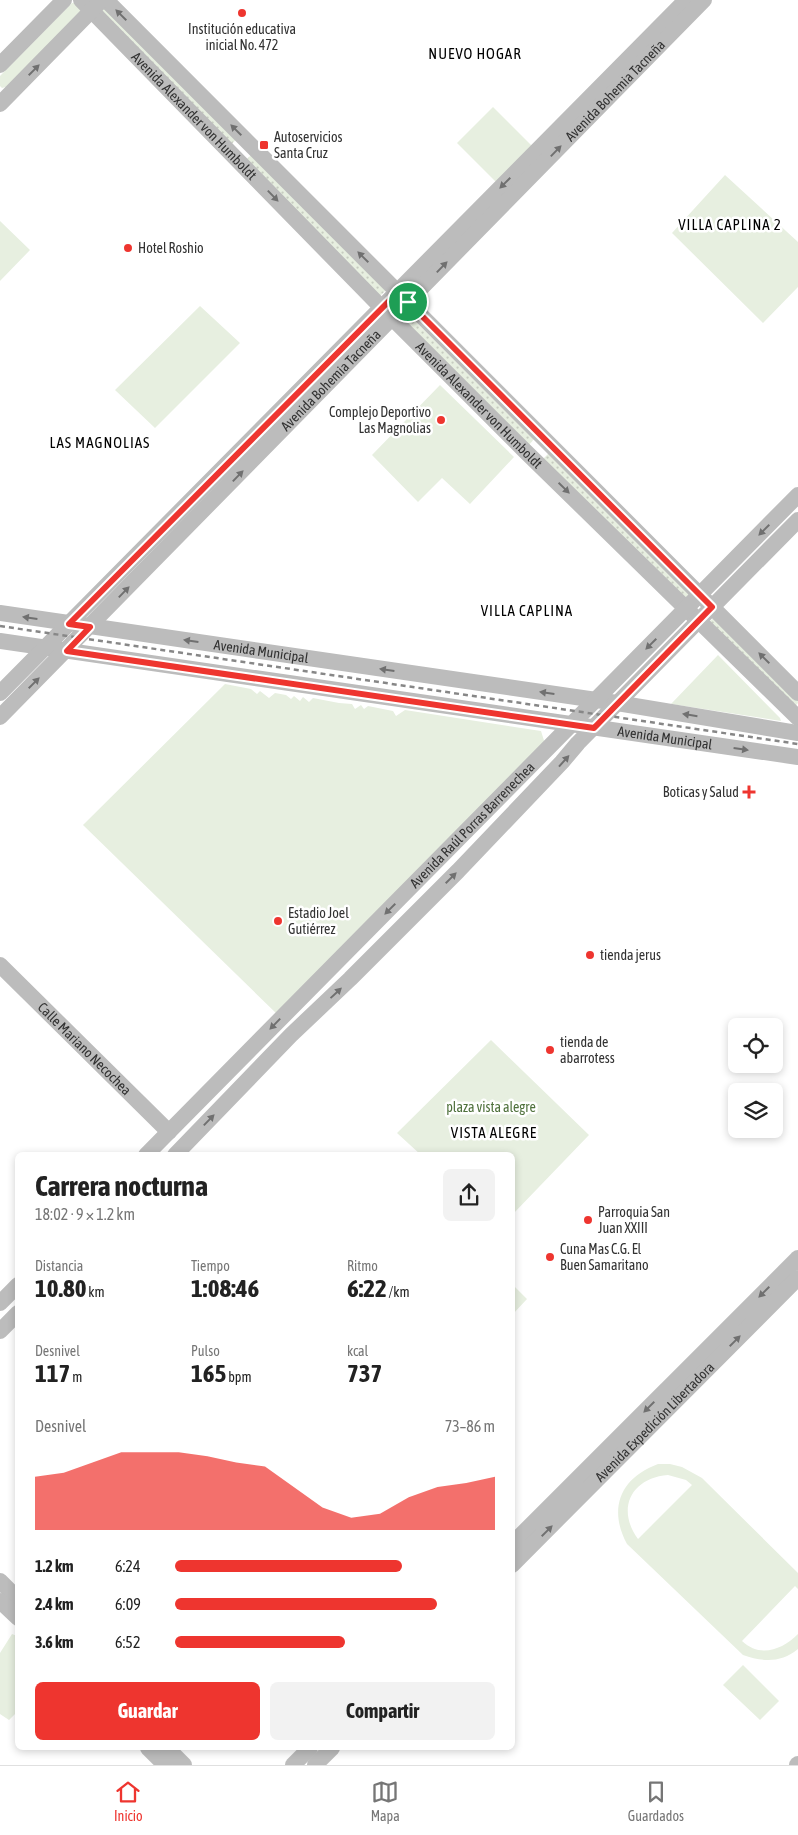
<!DOCTYPE html>
<html lang="es">
<meta charset="utf-8">
<style>
:root{--surface:#fff;--page:#f2f2f2;--text:#222;--muted:#767676;--line:#e0e0e0;--accent:#ee352f}
body{margin:0;font-family:"Asap Condensed",sans-serif;background:var(--page);color:var(--text);height:100vh;display:flex;flex-direction:column;font-size:19px;white-space:nowrap}
*{box-sizing:border-box;margin:0}
p{font-size:16px;color:var(--muted)}
.icon{flex:none;width:28px;height:28px;fill:none;stroke:currentColor;stroke-width:2;stroke-linecap:round;stroke-linejoin:round}
.map{position:relative;flex:1;overflow:hidden}
.side{position:absolute;left:15px;top:1152px;width:500px;height:598px;display:flex;flex-direction:column;background:var(--surface);border-radius:8px;box-shadow:0 2px 8px #0003}
.side>*{flex:none}
.tools{position:absolute;left:728px;top:1018px;display:grid;gap:10px}
.tools a{display:grid;place-items:center;width:55px;height:55px;border-radius:8px;background:var(--surface);box-shadow:0 2px 8px #0003;font-size:25px}
.pin{position:absolute;display:grid;place-items:center;width:42px;height:42px;color:#fff;margin:-21px;border:2px solid #fff;border-radius:50%;box-shadow:0 1px 5px #0007}
.round{display:grid;place-items:center;flex:none;width:52px;height:52px;border-radius:8px;background:var(--page)}
.overview{display:flex;align-items:center;justify-content:space-between;height:85px;padding:0 20px}
h1{font-size:28px;font-weight:700;line-height:38px}
.stats{display:grid;grid-template-columns:repeat(3,1fr);gap:8px;height:85px;padding:5px 20px}
.stats div{display:grid;align-content:center}
.stats b{font-size:25px;font-weight:700}
.stats small{font-size:14px;font-weight:400}
.stats p{font-size:14px}
.chart{height:140px;padding:10px 20px}
.chart p{display:flex;justify-content:space-between}
.chart svg{width:100%;height:90px;margin-top:5px;fill:var(--accent);opacity:.7}
.primary-button{display:flex;gap:10px;margin-top:auto;padding:10px 20px}
.primary-button a{flex:1;height:58px;border-radius:8px;background:var(--accent);color:#fff;font-size:20px;font-weight:700;line-height:58px;text-align:center}
.primary-button a+a{background:var(--page);color:var(--text)}
ul{padding:0 20px;list-style:none;font-size:16px}
li{display:grid;grid-template-columns:80px 60px 1fr;align-items:center;height:38px}
li i{height:12px;border-radius:6px;background:var(--accent)}
.tab-bar{display:flex;justify-content:space-around;align-items:center;height:70px;border-top:1px solid var(--line);background:var(--surface);font-size:14px;color:var(--muted)}
.tab-bar a{display:grid;justify-items:center;gap:2px}
.tab-bar .current{color:var(--accent)}
.map>svg:first-child{display:block}
.grass{fill:url(#grass-dots)}
.green{fill:#e7efe0;fill-rule:evenodd}
.lines{fill:none;stroke-linecap:round;stroke-linejoin:round}
.secondary{stroke:#bcbcbc;stroke-width:16}
.rail{stroke:#878787;stroke-width:2.5;stroke-dasharray:5 4;stroke-linecap:butt}
.oneway{fill:#707070}
.route-casing{stroke:#fff;stroke-width:10}
.route{stroke:#ee352f;stroke-width:6}
.poi-dot{fill:#ee352f;stroke:#fff;stroke-width:2}
.labels{text-anchor:middle;stroke-width:5;stroke-linejoin:round;paint-order:stroke}
.poi-label{font-size:14px;fill:#323232;stroke:#fff;text-anchor:start}
.street-label{font-size:14px;fill:#323232;stroke:#fff}
.park-label{font-size:14px;fill:#4f713c;stroke:#fff}
.neighbourhood-label{font-size:15px;letter-spacing:1px;fill:#000;stroke:#fff}
</style>
<div class="map">
<svg width="798" height="1765" viewBox="0 0 798 1765">
<defs>
<pattern id="grass-dots" width="8" height="8" patternUnits="userSpaceOnUse" patternTransform="scale(1.25)"><rect width="8" height="8" fill="#e7efe0"/><path d="M2 2h.1M6 6h.1" fill="none" stroke="#c7cdc1" stroke-width="1.8" stroke-linecap="round"/></pattern>
</defs>
<rect width="100%" height="100%" fill="#fff"/>
<path class="grass" d="M104,4L237,139L229,146L97,10Z
M251,155L386,290L379,297L245,161Z
M407,313L534,439L528,446L401,318Z
M549,453L691,594L684,600L541,461Z
M714,618L798,699V703L793,709L707,623Z"/>
<path class="green" d="M72,3H77L81,12L9,86L2,88L0,86V76Z
M493,107L533,147L497,183L457,143Z
M725,175L798,242V287L763,323L672,233Z
M0,221L30,250L0,281Z
M200,306L240,343L155,428L115,390Z
M440,385L514,457L470,504L442,478L418,502L372,455Z
M718,655L780,718L781,721L671,704Z
M225,684L251,689L257,694L260,691L269,698L275,693L286,695L291,699L294,696L300,701L303,697L309,702L313,698L339,703L352,704L355,709L361,705L364,709L368,706L393,711L396,716L405,710L541,731L546,747L279,1016L83,825Z
M491,1040L589,1135L513,1214L512,1155H421L397,1133Z
M513,1285L527,1299L513,1314H512Z
M658,1464H670L682,1467L702,1478L798,1573V1589L795,1586L742,1641C760,1658 782,1650 798,1634V1649C781,1663 763,1662 743,1655L627,1544C608,1509 620,1478 658,1464ZM668,1475L686,1480L692,1485L638,1539C616,1509 631,1478 668,1475Z
M12,1634L17,1636L18,1711L9,1720L0,1714V1653Z
M743,1665L779,1701L760,1720L723,1685Z"/>
<g class="lines">
<g class="secondary">
<path id="s1" d="M81,0L382,308L525,451L798,718"/>
<path d="M106,0L798,693"/>
<path d="M0,65L64,0"/>
<path d="M0,104L98,4"/>
<path id="s2" d="M0,613L617,703L798,733"/>
<path id="s3" d="M0,641L798,757"/>
<path d="M0,693L686,0"/>
<path id="s4" d="M0,717L704,0"/>
<path id="s5" d="M0,965L169,1132"/>
<path id="s6" d="M146,1155L798,495"/>
<path d="M175,1155L291,1035L350,979L458,871L562,762L578,743L798,520"/>
<path d="M0,1303L18,1285"/>
<path d="M0,1331L18,1313"/>
<path d="M512,1544L798,1258"/>
<path id="s7" d="M512,1565L798,1278"/>
<path d="M0,1581L18,1599"/>
<path d="M0,1601L18,1618"/>
<path d="M148,1748L165,1765"/>
<path d="M167,1748L184,1765"/>
<path d="M293,1765L310,1748"/>
<path d="M315,1765L332,1748"/>
<path d="M797,1765L798,1764"/>
</g>
<path class="rail" d="M0,626L798,744"/>
</g>
<defs><path id="oneway-solid" d="M-6-.8H1V-3.2L6.5 0L1 3.2V.8H-6Z" transform="scale(1.25)"/></defs>
<g class="oneway">
<use href="#oneway-solid" transform="translate(121 15) rotate(-135)"/>
<use href="#oneway-solid" transform="translate(34 70) rotate(-45)"/>
<use href="#oneway-solid" transform="translate(236 130) rotate(-135)"/>
<use href="#oneway-solid" transform="translate(556 151) rotate(-46)"/>
<use href="#oneway-solid" transform="translate(505 183) rotate(135)"/>
<use href="#oneway-solid" transform="translate(273 196) rotate(46)"/>
<use href="#oneway-solid" transform="translate(363 257) rotate(-135)"/>
<use href="#oneway-solid" transform="translate(442 267) rotate(-46)"/>
<use href="#oneway-solid" transform="translate(238 476) rotate(-46)"/>
<use href="#oneway-solid" transform="translate(564 488) rotate(44)"/>
<use href="#oneway-solid" transform="translate(764 530) rotate(135)"/>
<use href="#oneway-solid" transform="translate(124 592) rotate(-46)"/>
<use href="#oneway-solid" transform="translate(30 618) rotate(-172)"/>
<use href="#oneway-solid" transform="translate(191 641) rotate(-172)"/>
<use href="#oneway-solid" transform="translate(651 644) rotate(135)"/>
<use href="#oneway-solid" transform="translate(764 658) rotate(-135)"/>
<use href="#oneway-solid" transform="translate(387 670) rotate(-172)"/>
<use href="#oneway-solid" transform="translate(34 683) rotate(-45)"/>
<use href="#oneway-solid" transform="translate(547 693) rotate(-172)"/>
<use href="#oneway-solid" transform="translate(690 715) rotate(-171)"/>
<use href="#oneway-solid" transform="translate(741 749) rotate(8)"/>
<use href="#oneway-solid" transform="translate(564 761) rotate(-48)"/>
<use href="#oneway-solid" transform="translate(451 878) rotate(-45)"/>
<use href="#oneway-solid" transform="translate(390 909) rotate(135)"/>
<use href="#oneway-solid" transform="translate(336 993) rotate(-43)"/>
<use href="#oneway-solid" transform="translate(275 1024) rotate(134)"/>
<use href="#oneway-solid" transform="translate(209 1120) rotate(-46)"/>
<use href="#oneway-solid" transform="translate(764 1292) rotate(135)"/>
<use href="#oneway-solid" transform="translate(735 1341) rotate(-45)"/>
<use href="#oneway-solid" transform="translate(649 1407) rotate(135)"/>
<use href="#oneway-solid" transform="translate(547 1531) rotate(-45)"/>
</g>
<g class="lines">
<defs>
<path id="route" d="M398,292L712,607L594,728L67,651L90,627L69,624Z"/>
</defs>
<use href="#route" class="route-casing"/>
<use href="#route" class="route"/>
</g>
<g class="poi-dot">
<circle cx="242" cy="13" r="5"/>
<rect x="259" y="140" width="10" height="10" rx="2.5"/>
<circle cx="128" cy="248" r="5"/>
<circle cx="441" cy="420" r="5"/>
<path d="M746.5 784.5h5v5h5v5h-5v5h-5v-5h-5v-5h5z"/>
<circle cx="278" cy="921" r="5"/>
<circle cx="590" cy="955" r="5"/>
<circle cx="550" cy="1050" r="5"/>
<circle cx="588" cy="1220" r="5"/>
<circle cx="550" cy="1257" r="5"/>
</g>
<g class="labels">
<g class="poi-label">
<text x="242" y="34" text-anchor="middle">Institución educativa<tspan x="242" dy="16">inicial No. 472</tspan></text>
<text x="274" y="142">Autoservicios<tspan x="274" dy="16">Santa Cruz</tspan></text>
<text x="138" y="253">Hotel Roshio</text>
<text x="431" y="417" text-anchor="end">Complejo Deportivo<tspan x="431" dy="16">Las Magnolias</tspan></text>
<text x="739" y="797" text-anchor="end">Boticas y Salud</text>
<text x="288" y="918">Estadio Joel<tspan x="288" dy="16">Gutiérrez</tspan></text>
<text x="600" y="960">tienda jerus</text>
<text x="560" y="1047">tienda de<tspan x="560" dy="16">abarrotess</tspan></text>
<text x="598" y="1217">Parroquia San<tspan x="598" dy="16">Juan XXIII</tspan></text>
<text x="560" y="1254">Cuna Mas C.G. El<tspan x="560" dy="16">Buen Samaritano</tspan></text>
</g>
<g class="street-label">
<text dy="5" stroke="none"><textPath href="#s4" startOffset="878">Avenida Bohemia Tacneña</textPath></text>
<text dy="5" stroke="none"><textPath href="#s1" startOffset="162">Avenida Alexander von Humboldt</textPath></text>
<text dy="5" stroke="none"><textPath href="#s4" startOffset="472">Avenida Bohemia Tacneña</textPath></text>
<text dy="5" stroke="none"><textPath href="#s1" startOffset="568">Avenida Alexander von Humboldt</textPath></text>
<text dy="5" stroke="none"><textPath href="#s2" startOffset="264">Avenida Municipal</textPath></text>
<text dy="5" stroke="none"><textPath href="#s3" startOffset="672">Avenida Municipal</textPath></text>
<text dy="5" stroke="none"><textPath href="#s6" startOffset="464">Avenida Raúl Porras Barrenechea</textPath></text>
<text dy="5" stroke="none"><textPath href="#s5" startOffset="119">Calle Mariano Necochea</textPath></text>
<text dy="5" stroke="none"><textPath href="#s7" startOffset="202">Avenida Expedición Libertadora</textPath></text>
</g>
<g class="park-label">
<text x="491" y="1112">plaza vista alegre</text>
</g>
<g class="neighbourhood-label">
<text x="475" y="59">NUEVO HOGAR</text>
<text x="730" y="230">VILLA CAPLINA 2</text>
<text x="100" y="448">LAS MAGNOLIAS</text>
<text x="527" y="616">VILLA CAPLINA</text>
<text x="494" y="1138">VISTA ALEGRE</text>
</g>
</g>
</svg>
<div class="tools">
<a><svg class="icon" aria-label="locate" viewBox="0 0 24 24"><circle cx="12" cy="12" r="6"/><path d="M12 2v4M12 18v4M2 12h4M18 12h4"/></svg></a>
<a><svg class="icon" aria-label="layers" viewBox="0 0 24 24"><path d="M12 4l9 5-9 5-9-5zM3 14l9 5 9-5"/></svg></a>
</div>
<div class="pin" style="left:408px;top:302px;background:#1e9e55"><svg class="icon" aria-label="arrive" viewBox="0 0 24 24"><path d="M6 21V4h12l-3 4 3 4H6"/></svg></div>
<section class="side">
<div class="overview"><div><h1>Carrera nocturna</h1><p>18:02 · 9 × 1.2 km</p></div><a class="round"><svg class="icon" aria-label="share" viewBox="0 0 24 24"><path d="M12 15V3M7 8l5-5 5 5M5 13v7h14v-7"/></svg></a></div>
<div class="stats">
<div><p>Distancia</p><b>10.80<small> km</small></b></div>
<div><p>Tiempo</p><b>1:08:46</b></div>
<div><p>Ritmo</p><b>6:22<small> /km</small></b></div>
</div>
<div class="stats">
<div><p>Desnivel</p><b>117<small> m</small></b></div>
<div><p>Pulso</p><b>165<small> bpm</small></b></div>
<div><p>kcal</p><b>737</b></div>
</div>
<div class="chart"><p><span>Desnivel</span>73–86 m</p>
<svg viewBox="0 0 160 44" preserveAspectRatio="none"><path d="M0 44V18L10 16L20 11L30 6L40 6L50 6L60 8L70 11L80 13L90 23L100 33L110 38L120 36L130 28L140 23L150 21L160 18V44z"/></svg>
</div>
<ul>
<li><b>1.2 km</b>6:24<i style="width:71%"></i></li>
<li><b>2.4 km</b>6:09<i style="width:82%"></i></li>
<li><b>3.6 km</b>6:52<i style="width:53%"></i></li>
</ul>
<div class="primary-button"><a>Guardar</a><a>Compartir</a></div>
</section>
</div>
<nav class="tab-bar">
<a class="current"><svg class="icon" aria-label="home" viewBox="0 0 24 24"><path d="M3 11l9-7 9 7M6 9v11h12V9"/></svg>Inicio</a>
<a><svg class="icon" aria-label="map" viewBox="0 0 24 24"><path d="M3 6l6-2 6 2 6-2v14l-6 2-6-2-6 2zM9 4v14M15 6v14"/></svg>Mapa</a>
<a><svg class="icon" aria-label="saved" viewBox="0 0 24 24"><path d="M7 4h10v16l-5-4-5 4z"/></svg>Guardados</a>
</nav>
